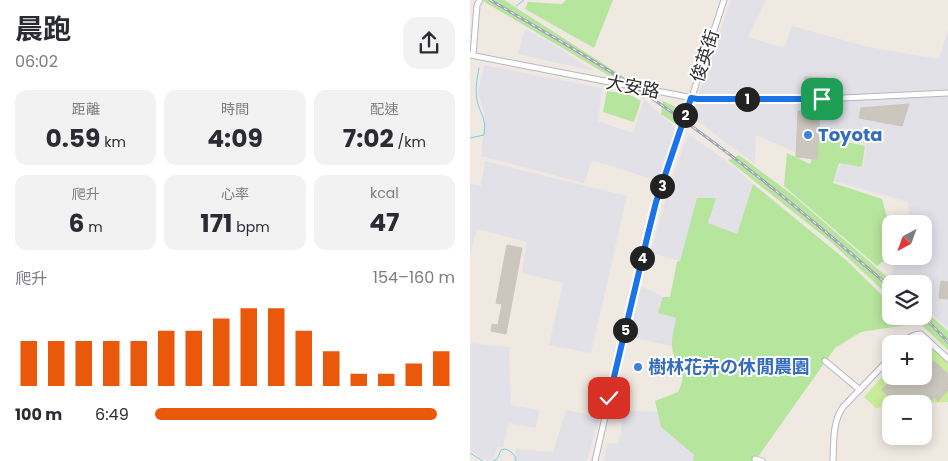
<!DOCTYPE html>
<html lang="zh-TW">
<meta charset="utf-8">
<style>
:root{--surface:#fff;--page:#f2f2f3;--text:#2b2b33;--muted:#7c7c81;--accent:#ea580c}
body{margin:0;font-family:Poppins,"Noto Sans TC","Noto Sans JP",sans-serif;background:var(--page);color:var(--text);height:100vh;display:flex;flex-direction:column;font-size:19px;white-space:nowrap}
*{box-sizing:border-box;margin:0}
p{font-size:16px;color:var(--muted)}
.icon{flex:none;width:28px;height:28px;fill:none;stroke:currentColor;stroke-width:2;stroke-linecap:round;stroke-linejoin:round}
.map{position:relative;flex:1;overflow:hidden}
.panel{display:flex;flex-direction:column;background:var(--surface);width:470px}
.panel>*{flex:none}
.needle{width:32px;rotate:221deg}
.fabs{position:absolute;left:412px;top:215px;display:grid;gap:10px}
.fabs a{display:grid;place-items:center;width:50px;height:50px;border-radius:10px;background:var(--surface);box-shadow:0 2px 12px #0003;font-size:25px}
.pin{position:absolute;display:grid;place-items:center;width:42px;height:42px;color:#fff;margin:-21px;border-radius:10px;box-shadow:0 2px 8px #0006}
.km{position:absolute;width:25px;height:25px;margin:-12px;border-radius:50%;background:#222;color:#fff;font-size:14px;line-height:25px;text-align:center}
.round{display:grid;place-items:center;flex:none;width:52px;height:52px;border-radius:15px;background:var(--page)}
.overview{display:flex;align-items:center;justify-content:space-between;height:85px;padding:0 15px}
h1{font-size:28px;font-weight:700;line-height:38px}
.metrics{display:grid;grid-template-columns:repeat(3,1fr);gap:8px;height:85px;padding:5px 15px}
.metrics div{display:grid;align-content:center;border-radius:12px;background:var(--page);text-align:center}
.metrics b{font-size:25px;font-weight:700}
.metrics small{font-size:14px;font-weight:400}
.metrics p{font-size:14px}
.chart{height:140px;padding:10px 15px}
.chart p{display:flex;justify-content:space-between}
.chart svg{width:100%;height:90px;margin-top:5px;stroke:var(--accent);stroke-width:6}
ul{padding:0 15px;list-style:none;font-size:16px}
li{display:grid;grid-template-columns:80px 60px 1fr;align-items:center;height:38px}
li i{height:12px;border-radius:6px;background:var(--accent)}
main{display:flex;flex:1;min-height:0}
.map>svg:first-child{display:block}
.industrial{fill:#e3e1e8}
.green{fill:#b6e59e}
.pitch{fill:#c9ec9a}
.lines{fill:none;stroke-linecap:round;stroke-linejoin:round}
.stream{stroke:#75cff0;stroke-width:1}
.building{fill:#cbc7bf;stroke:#cbc5ba}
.minor-casing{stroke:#b4b7c1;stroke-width:7}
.minor{stroke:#fff;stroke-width:5}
.rail-casing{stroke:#a3a6b8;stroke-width:3}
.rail{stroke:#fff;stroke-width:1;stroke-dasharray:4;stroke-linecap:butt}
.route-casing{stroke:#fff;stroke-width:10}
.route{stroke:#1a73e8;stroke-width:6}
.shop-dot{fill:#3f7fe0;stroke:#fff;stroke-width:2}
.labels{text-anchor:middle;stroke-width:4;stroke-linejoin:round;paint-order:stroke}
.street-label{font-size:18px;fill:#2e2e2e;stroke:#fff}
.shop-label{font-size:18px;font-weight:bold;fill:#366cbe;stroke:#fff;text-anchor:start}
</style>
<main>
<section class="panel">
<div class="overview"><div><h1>晨跑</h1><p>06:02</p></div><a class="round"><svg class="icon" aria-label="share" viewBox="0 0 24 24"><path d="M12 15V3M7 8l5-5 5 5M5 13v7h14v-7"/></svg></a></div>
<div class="metrics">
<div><p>距離</p><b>0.59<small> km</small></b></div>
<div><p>時間</p><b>4:09</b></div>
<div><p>配速</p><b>7:02<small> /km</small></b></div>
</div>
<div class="metrics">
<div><p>爬升</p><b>6<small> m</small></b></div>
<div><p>心率</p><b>171<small> bpm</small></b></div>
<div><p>kcal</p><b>47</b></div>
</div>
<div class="chart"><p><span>爬升</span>154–160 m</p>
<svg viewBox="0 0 160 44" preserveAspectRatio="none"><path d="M5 44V22M15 44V22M25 44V22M35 44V22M45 44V22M55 44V17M65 44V17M75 44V11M85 44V6M95 44V6M105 44V17M115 44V27M125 44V38M135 44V38M145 44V33M155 44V27"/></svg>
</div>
<ul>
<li><b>100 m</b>6:49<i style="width:94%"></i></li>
</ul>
</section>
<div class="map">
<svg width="478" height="461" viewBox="0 0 478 461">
<rect width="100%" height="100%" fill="#efe9e1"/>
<path class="industrial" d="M261,0H296L278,37L314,48L322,26L399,47L469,59L478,30V329L454,307V284H428L421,277L427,256H454V224H438L439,220L438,202L364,181L372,161L393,168L396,145L349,134L343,160L286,135L285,164L221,116Z
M55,29L81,43L124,71L48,54Z
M14,65L132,88L128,121L163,133L174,99L206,128L188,181L122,160L114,183L11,156L15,116L8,92Z
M218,134L262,165L283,184L267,234L238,223L210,261L181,253L198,190Z
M15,161L157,196L121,353L79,345L93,283L52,273L57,242L7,229L0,254V184L11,186Z
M171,286L193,297L189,313L206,318L201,346L160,337Z
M0,343L39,347L41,405L69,410L66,428L39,423L33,447H28L23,459L18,461L6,455L0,450Z
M96,410L129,417L117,461H44L46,449L83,452Z
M154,410L188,412L191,427L224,456L223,461H133L138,443H149Z"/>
<path class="green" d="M14,0H34L157,79L138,75L13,1Z
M96,0H143L124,48L55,9L58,2L92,4Z
M137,91L158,94L171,101L164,122L133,112Z
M193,101L210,109L207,125L191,114Z
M350,136L395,146L392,167L369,163L363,183L412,199L417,217L429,224H421V255L407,266L314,186L317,153L340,164Z
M269,155L324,196L425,284H421V298L361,242L258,160Z
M283,184L376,260L421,304V316H434L442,324L391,332L365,348L285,461H223L224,455L191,427L185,401L208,392C221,365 203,367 202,346C201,337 205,327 206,318L188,313L193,297H200L207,262L210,261L227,198H246L238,223L267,234Z
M454,310L478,331V350L442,316H454Z"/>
<path class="pitch" d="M453,333L478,357V402L421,404V406L406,408L394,397L421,367V376H454V344H443Z"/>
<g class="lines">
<path class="stream" d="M46,6L54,0
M0,138L14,135C17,117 10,115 7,100C5,89 7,79 9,68
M0,453L13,461
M23,461L27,459L31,450L35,449C41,451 46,455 46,461"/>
</g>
<path class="building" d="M335,77L356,78V92L334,91Z
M439,104L432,126L389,118L391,108Z
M328,111L350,112L347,159L326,157Z
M37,245L52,248L36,334L21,331L22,324L28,325L32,304L26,303Z
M471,281L478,282V299L469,298Z
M454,356L462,363L464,361L478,374V390L468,401L464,397L461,401L456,397L450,404H442L436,398L431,404H427L412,390L424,376H454Z"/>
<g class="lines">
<defs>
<path id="minor" d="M0,55L228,99H352L478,93
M3,55L7,5L10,0
M433,344C439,338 442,334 451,334L478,359
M355,361L390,390
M285,459L292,461
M125,461L167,277L187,202L254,0
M363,461C364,442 362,423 373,407L421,357"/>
</defs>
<use href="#minor" class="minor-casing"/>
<use href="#minor" class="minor"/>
<defs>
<path id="rail" d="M20,0C65,26 110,52 154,80C249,141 336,214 421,288
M453,316L478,342"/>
</defs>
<use href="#rail" class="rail-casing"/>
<use href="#rail" class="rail"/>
</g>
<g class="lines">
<defs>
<path id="route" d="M139,398L178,234L186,202L221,98L228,99H352"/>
</defs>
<use href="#route" class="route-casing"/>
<use href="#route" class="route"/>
</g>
<g class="shop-dot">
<circle cx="338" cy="135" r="5"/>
<circle cx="168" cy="367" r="5"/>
</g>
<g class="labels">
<g class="street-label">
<text transform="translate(235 56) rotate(-72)" y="6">俊英街</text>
<text transform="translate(163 87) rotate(11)" y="6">大安路</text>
</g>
<g class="shop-label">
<text x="348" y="141">Toyota</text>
<text x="178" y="373">樹林花卉の休閒農園</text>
</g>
</g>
</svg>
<div class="fabs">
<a><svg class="needle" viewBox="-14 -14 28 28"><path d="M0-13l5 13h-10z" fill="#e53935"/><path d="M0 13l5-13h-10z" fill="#7c7c81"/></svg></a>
<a><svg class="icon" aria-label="layers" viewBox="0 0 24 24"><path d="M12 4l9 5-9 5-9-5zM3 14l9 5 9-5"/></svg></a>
<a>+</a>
<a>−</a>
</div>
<div class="pin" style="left:352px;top:99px;background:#1e9e55"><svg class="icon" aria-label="arrive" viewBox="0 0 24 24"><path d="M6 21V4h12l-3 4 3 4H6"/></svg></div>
<div class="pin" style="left:139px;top:398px;background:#d93025"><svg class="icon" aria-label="check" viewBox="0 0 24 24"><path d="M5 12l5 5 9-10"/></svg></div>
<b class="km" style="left:277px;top:99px">1</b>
<b class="km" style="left:215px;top:115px">2</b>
<b class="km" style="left:192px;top:186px">3</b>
<b class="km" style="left:172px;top:258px">4</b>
<b class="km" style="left:155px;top:330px">5</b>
</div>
</main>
